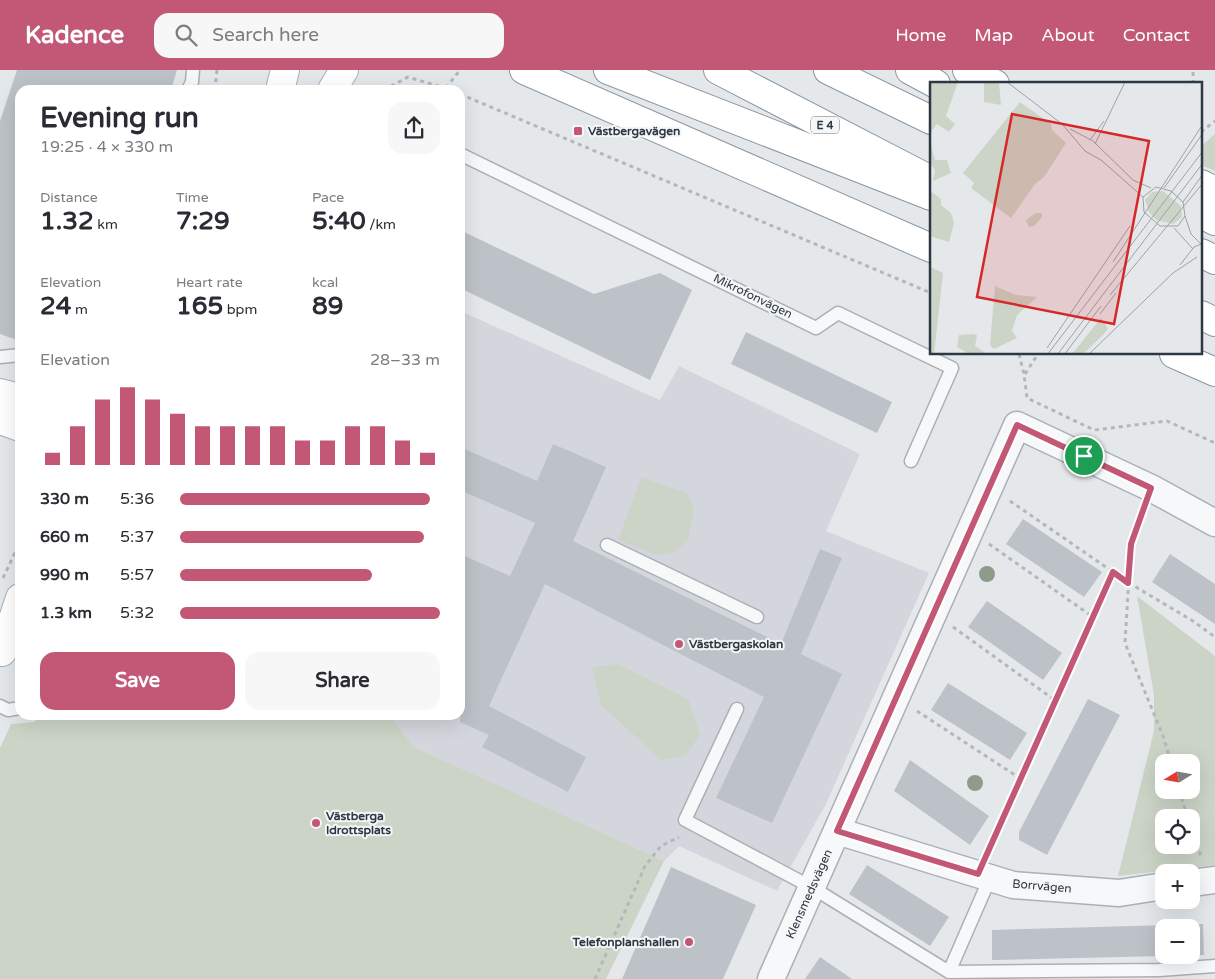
<!DOCTYPE html>
<meta charset="utf-8">
<style>
:root{--surface:#fff;--page:#f7f7f7;--text:#2b2b33;--muted:#7c7c81;--accent:#c25876}
body{margin:0;font-family:"Varela Round",sans-serif;background:var(--page);color:var(--text);height:100vh;display:flex;flex-direction:column;font-size:19px;white-space:nowrap}
*{box-sizing:border-box;margin:0}
p{font-size:16px;color:var(--muted)}
.icon{flex:none;width:28px;height:28px;fill:none;stroke:currentColor;stroke-width:2;stroke-linecap:round;stroke-linejoin:round}
.map{position:relative;flex:1;overflow:hidden}
.drawer{position:absolute;left:15px;top:15px;width:450px;height:635px;display:flex;flex-direction:column;background:var(--surface);border-radius:15px;box-shadow:0 5px 20px #0002}
.drawer>*{flex:none}
.needle{width:32px;rotate:259deg}
.buttons{position:absolute;left:1155px;top:684px;display:grid;gap:10px}
.buttons a{display:grid;place-items:center;width:45px;height:45px;border-radius:10px;background:var(--surface);box-shadow:0 5px 20px #0002;font-size:25px}
.pin{position:absolute;display:grid;place-items:center;width:42px;height:42px;color:#fff;margin:-21px;border:2px solid #fff;border-radius:50%;box-shadow:0 1px 5px #0007}
.round{display:grid;place-items:center;flex:none;width:52px;height:52px;border-radius:15px;background:var(--page)}
.overview{display:flex;align-items:center;justify-content:space-between;height:85px;padding:0 25px}
h1{font-size:28px;font-weight:700;line-height:38px}
.stats{display:grid;grid-template-columns:repeat(3,1fr);gap:8px;height:85px;padding:5px 25px}
.stats div{display:grid;align-content:center}
.stats b{font-size:25px;font-weight:700}
.stats small{font-size:14px;font-weight:400}
.stats p{font-size:14px}
.chart{height:140px;padding:10px 25px}
.chart p{display:flex;justify-content:space-between}
.chart svg{width:100%;height:90px;margin-top:5px;stroke:var(--accent);stroke-width:6}
.button{display:flex;gap:10px;margin-top:auto;padding:10px 25px}
.button a{flex:1;height:58px;border-radius:15px;background:var(--accent);color:#fff;font-size:20px;font-weight:700;line-height:58px;text-align:center}
.button a+a{background:var(--page);color:var(--text)}
ul{padding:0 25px;list-style:none;font-size:16px}
li{display:grid;grid-template-columns:80px 60px 1fr;align-items:center;height:38px}
li i{height:12px;border-radius:6px;background:var(--accent)}
header{display:flex;align-items:center;gap:30px;box-sizing:border-box;height:70px;padding:0 25px;background:var(--accent);color:#fff}
header strong{font-size:24px}
nav{display:flex;gap:28px;margin-inline-start:auto;font-size:18px}
.search{width:350px;height:45px;background:var(--page);display:flex;align-items:center;gap:12px;box-sizing:border-box;padding:0 18px;border-radius:15px;color:var(--muted);font-size:19px}
.map>svg:first-child{display:block}
.built{fill:#d3d7dd}
.green{fill:#ccd4c7;fill-rule:evenodd}
.building{fill:#bcc2c7;fill-rule:evenodd}
.lines{fill:none;stroke-linecap:round;stroke-linejoin:round}
.lane-casing{stroke:#aab0b5;stroke-width:15}
.street-casing{stroke:#aab0b5;stroke-width:29}
.secondary-casing{stroke:#aab0b5;stroke-width:30}
.highway-casing{stroke:#8d97a0;stroke-width:30}
.path{stroke:#b3b7bb;stroke-width:3;stroke-dasharray:4 4;stroke-linecap:butt}
.lane{stroke:#f7f8f9;stroke-width:12}
.street{stroke:#f7f8f9;stroke-width:26}
.secondary{stroke:#fff;stroke-width:28}
.highway{stroke:#fff;stroke-width:28}
.tree{fill:#8e9b8b}
.route-casing{stroke:#fff;stroke-width:10}
.route{stroke:#c25876;stroke-width:6}
.poi-dot{fill:#c25876;stroke:#f4f6f8;stroke-width:2}
.labels{text-anchor:middle;stroke-width:4;stroke-linejoin:round;paint-order:stroke}
.shield{fill:#f4f6f8;stroke:#697179;stroke-width:1}
.shield-label{font-size:11px;font-weight:bold;fill:#2e3842}
.poi-label{font-size:12px;font-weight:bold;fill:#2e3842;stroke:#f4f6f8;text-anchor:start}
.street-label{font-size:12px;fill:#2e3842;stroke:#f4f6f8}
.inset-road{fill:none;stroke:#9ca2a7;stroke-width:1}
.view{fill:#d62828;fill-opacity:0.15;stroke:#d62828;stroke-width:2.5}
.inset-edge{fill:none;stroke:#2e3842;stroke-width:2.5}
</style>
<header>
<strong>Kadence</strong>
<div class="search"><svg class="icon" aria-label="search" viewBox="0 0 24 24"><circle cx="10" cy="10" r="6"/><path d="M15 15l6 6"/></svg>Search here</div>
<nav><a>Home</a><a>Map</a><a>About</a><a>Contact</a></nav>
</header>
<div class="map">
<svg width="1215" height="909" viewBox="0 0 1215 909">
<rect width="100%" height="100%" fill="#e5e8eb"/>
<path class="built" d="M460,241L660,330L679,296L860,384L826,461L929,503L826,734L777,821L679,776L664,791L470,703L414,677L389,645H460Z"/>
<path class="green" d="M1215,64V101L1201,95V76Z
M641,407L687,423L694,439L688,469L676,481L657,485L618,470Z
M1137,526L1215,586V795L1118,806L1154,661V625ZM1164,692H1191V720H1164ZM1164,748H1191V775H1164Z
M618,594L688,629L700,665L686,685L661,690L601,635L592,597Z
M43,645H389L414,677L664,791L606,909H0V678L11,654L34,652Z"/>
<path class="building" d="M17,0H177L171,20H20V271L0,264V51Z
M460,160L594,224L660,203L692,220L650,310L460,218Z
M746,262L892,332L877,363L731,294Z
M553,374L606,397L573,471L781,574L820,479L842,488L801,584L842,604L772,753L716,728L764,627L545,514L489,636L586,687L568,722L482,677L489,665L460,652V484L510,506L535,453L460,420V377L537,411Z
M1023,449L1102,502L1084,527L1006,474Z
M1170,484L1215,514V554L1152,512Z
M987,531L1062,583L1043,610L968,557Z
M948,613L1027,663L1010,690L931,640Z
M1088,629L1120,645L1047,785L1019,770V762Z
M910,690L989,746L970,775L894,721Z
M867,795L949,847L930,876L849,824Z
M671,797L756,835L723,909H622Z
M1203,854L1204,885L992,890V860ZM1164,858H1191V885H1164Z
M820,887L852,909H805Z"/>
<g class="lines">
<defs>
<path id="lane" d="M188,20L192,12L193,0
M460,84L816,258L838,243L952,298L911,391
M0,287L20,285
M607,475L757,547
M0,636L8,640L20,638
M737,639L685,750L813,818L949,902L1159,900L1215,896
M949,902L990,808"/>
<path id="street" d="M837,761L1013,815L1119,823L1164,816
M1191,813L1215,810
M771,909L1017,355L1151,418L1215,453"/>
<path id="secondary" d="M280,20L285,0
M332,20L344,0
M0,323L20,328
M0,350L20,357
M2,582L20,528"/>
<path id="highway" d="M524,0L931,178
M608,0L931,126
M718,0L925,107
M828,0L931,50
M910,0L936,14
M967,0L995,14
M1201,114L1215,121
M1201,144L1215,151
M1201,183L1215,190
M1201,245L1215,252
M1174,284L1215,302"/>
</defs>
<use href="#lane" class="lane-casing"/>
<use href="#street" class="street-casing"/>
<use href="#secondary" class="secondary-casing"/>
<use href="#highway" class="highway-casing"/>
<path class="path" d="M1193,14V0
M446,18L460,0
M215,20L217,0
M384,20L408,7L451,20
M460,24L931,223
M1201,62L1215,51
M1019,284L1024,304L1027,328L1094,360L1167,351L1215,373
M1025,304L1038,284
M1010,431L1129,513L1193,551L1215,567
M1142,442L1131,474L1125,573L1163,666L1171,692
M989,474L1093,547
M3,508L20,472
M953,557L1056,631
M917,641L1021,709
M1179,720L1188,748
M1191,759L1201,786
M988,783L1113,502
M595,909L645,796L661,776L679,767"/>
<use href="#lane" class="lane"/>
<use href="#street" class="street"/>
<use href="#secondary" class="secondary"/>
<use href="#highway" class="highway"/>
</g>
<g class="tree">
<circle cx="987" cy="504" r="8"/>
<circle cx="975" cy="713" r="8"/>
</g>
<g class="lines">
<defs>
<path id="route" d="M1017,355L1151,418L1131,474L1128,513L1113,502L978,804L837,761Z"/>
</defs>
<use href="#route" class="route-casing"/>
<use href="#route" class="route"/>
</g>
<g class="poi-dot">
<rect x="573" y="56" width="10" height="10" rx="2.5"/>
<circle cx="679" cy="574" r="5"/>
<circle cx="316" cy="753" r="5"/>
<circle cx="689" cy="872" r="5"/>
</g>
<g class="labels">
<rect class="shield" x="811" y="46.5" width="28" height="17" rx="4"/>
<g class="shield-label">
<text x="825" y="59">E 4</text>
</g>
<g class="poi-label">
<text x="588" y="65">Västbergavägen</text>
<text x="689" y="578">Västbergaskolan</text>
<text x="326" y="750">Västberga<tspan x="326" dy="14">Idrottsplats</tspan></text>
<text x="679" y="876" text-anchor="end">Telefonplanshallen</text>
</g>
<g class="street-label">
<text transform="translate(753 226) rotate(26)" y="4">Mikrofonvägen</text>
<text transform="translate(1042 816) rotate(5)" y="4">Borrvägen</text>
<text transform="translate(809 824) rotate(-66)" y="4">Klensmedsvägen</text>
</g>
</g>
<g transform="translate(930 12)">
<rect width="272" height="272" fill="#e5e8eb"/>
<path d="M0,0H28L16,34L25,42L19,50L7,42L0,51ZM54,0H69L71,23L54,20ZM90,20L121,42L122,48L136,61L114,95L105,102L81,136L41,106L44,101L33,91ZM0,60L5,78H17L21,91L3,99L5,88L0,81ZM0,109L11,117V123L21,131L24,141L19,160L0,154ZM233,109L251,124L252,135L243,142L226,138L219,130L215,118L222,110ZM106,131H112V135L104,144L99,145L96,138ZM0,185L13,191L4,273L0,272ZM65,204L86,213L107,215L87,233L82,249L87,256L64,267L60,263ZM171,236L178,247L173,253L153,272H142ZM43,252L47,253L45,264L54,270L53,272H39L27,265L29,253Z" fill="#ccd4c7"/>
<path class="inset-road" d="M77,0L132,42L155,69L171,78L213,115M140,47L163,59L203,98L221,106M160,58L174,39M165,62L195,0M226,105L241,109L253,120L255,134L248,144H230L214,130L213,115ZM234,106L273,51M253,120L273,92M255,134L261,152L272,163M244,146L263,167M183,180L273,42M250,183L264,165L271,162M180,213L273,101M170,232L186,211M117,266L200,144M117,273L273,69M127,273L273,81M134,273L171,224M158,273L243,191L267,175"/>
<path class="view" d="M82,32L219,59L184,242L47,215Z"/>
<rect width="272" height="272" class="inset-edge"/>
</g>
</svg>
<div class="buttons">
<a><svg class="needle" viewBox="-14 -14 28 28"><path d="M0-13l5 13h-10z" fill="#e53935"/><path d="M0 13l5-13h-10z" fill="#7c7c81"/></svg></a>
<a><svg class="icon" aria-label="locate" viewBox="0 0 24 24"><circle cx="12" cy="12" r="6"/><path d="M12 2v4M12 18v4M2 12h4M18 12h4"/></svg></a>
<a>+</a>
<a>−</a>
</div>
<div class="pin" style="left:1084px;top:386px;background:#1e9e55"><svg class="icon" aria-label="arrive" viewBox="0 0 24 24"><path d="M6 21V4h12l-3 4 3 4H6"/></svg></div>
<section class="drawer">
<div class="overview"><div><h1>Evening run</h1><p>19:25 · 4 × 330 m</p></div><a class="round"><svg class="icon" aria-label="share" viewBox="0 0 24 24"><path d="M12 15V3M7 8l5-5 5 5M5 13v7h14v-7"/></svg></a></div>
<div class="stats">
<div><p>Distance</p><b>1.32<small> km</small></b></div>
<div><p>Time</p><b>7:29</b></div>
<div><p>Pace</p><b>5:40<small> /km</small></b></div>
</div>
<div class="stats">
<div><p>Elevation</p><b>24<small> m</small></b></div>
<div><p>Heart rate</p><b>165<small> bpm</small></b></div>
<div><p>kcal</p><b>89</b></div>
</div>
<div class="chart"><p><span>Elevation</span>28–33 m</p>
<svg viewBox="0 0 160 44" preserveAspectRatio="none"><path d="M5 44V38M15 44V25M25 44V12M35 44V6M45 44V12M55 44V19M65 44V25M75 44V25M85 44V25M95 44V25M105 44V32M115 44V32M125 44V25M135 44V25M145 44V32M155 44V38"/></svg>
</div>
<ul>
<li><b>330 m</b>5:36<i style="width:96%"></i></li>
<li><b>660 m</b>5:37<i style="width:94%"></i></li>
<li><b>990 m</b>5:57<i style="width:74%"></i></li>
<li><b>1.3 km</b>5:32<i style="width:100%"></i></li>
</ul>
<div class="button"><a>Save</a><a>Share</a></div>
</section>
</div>
